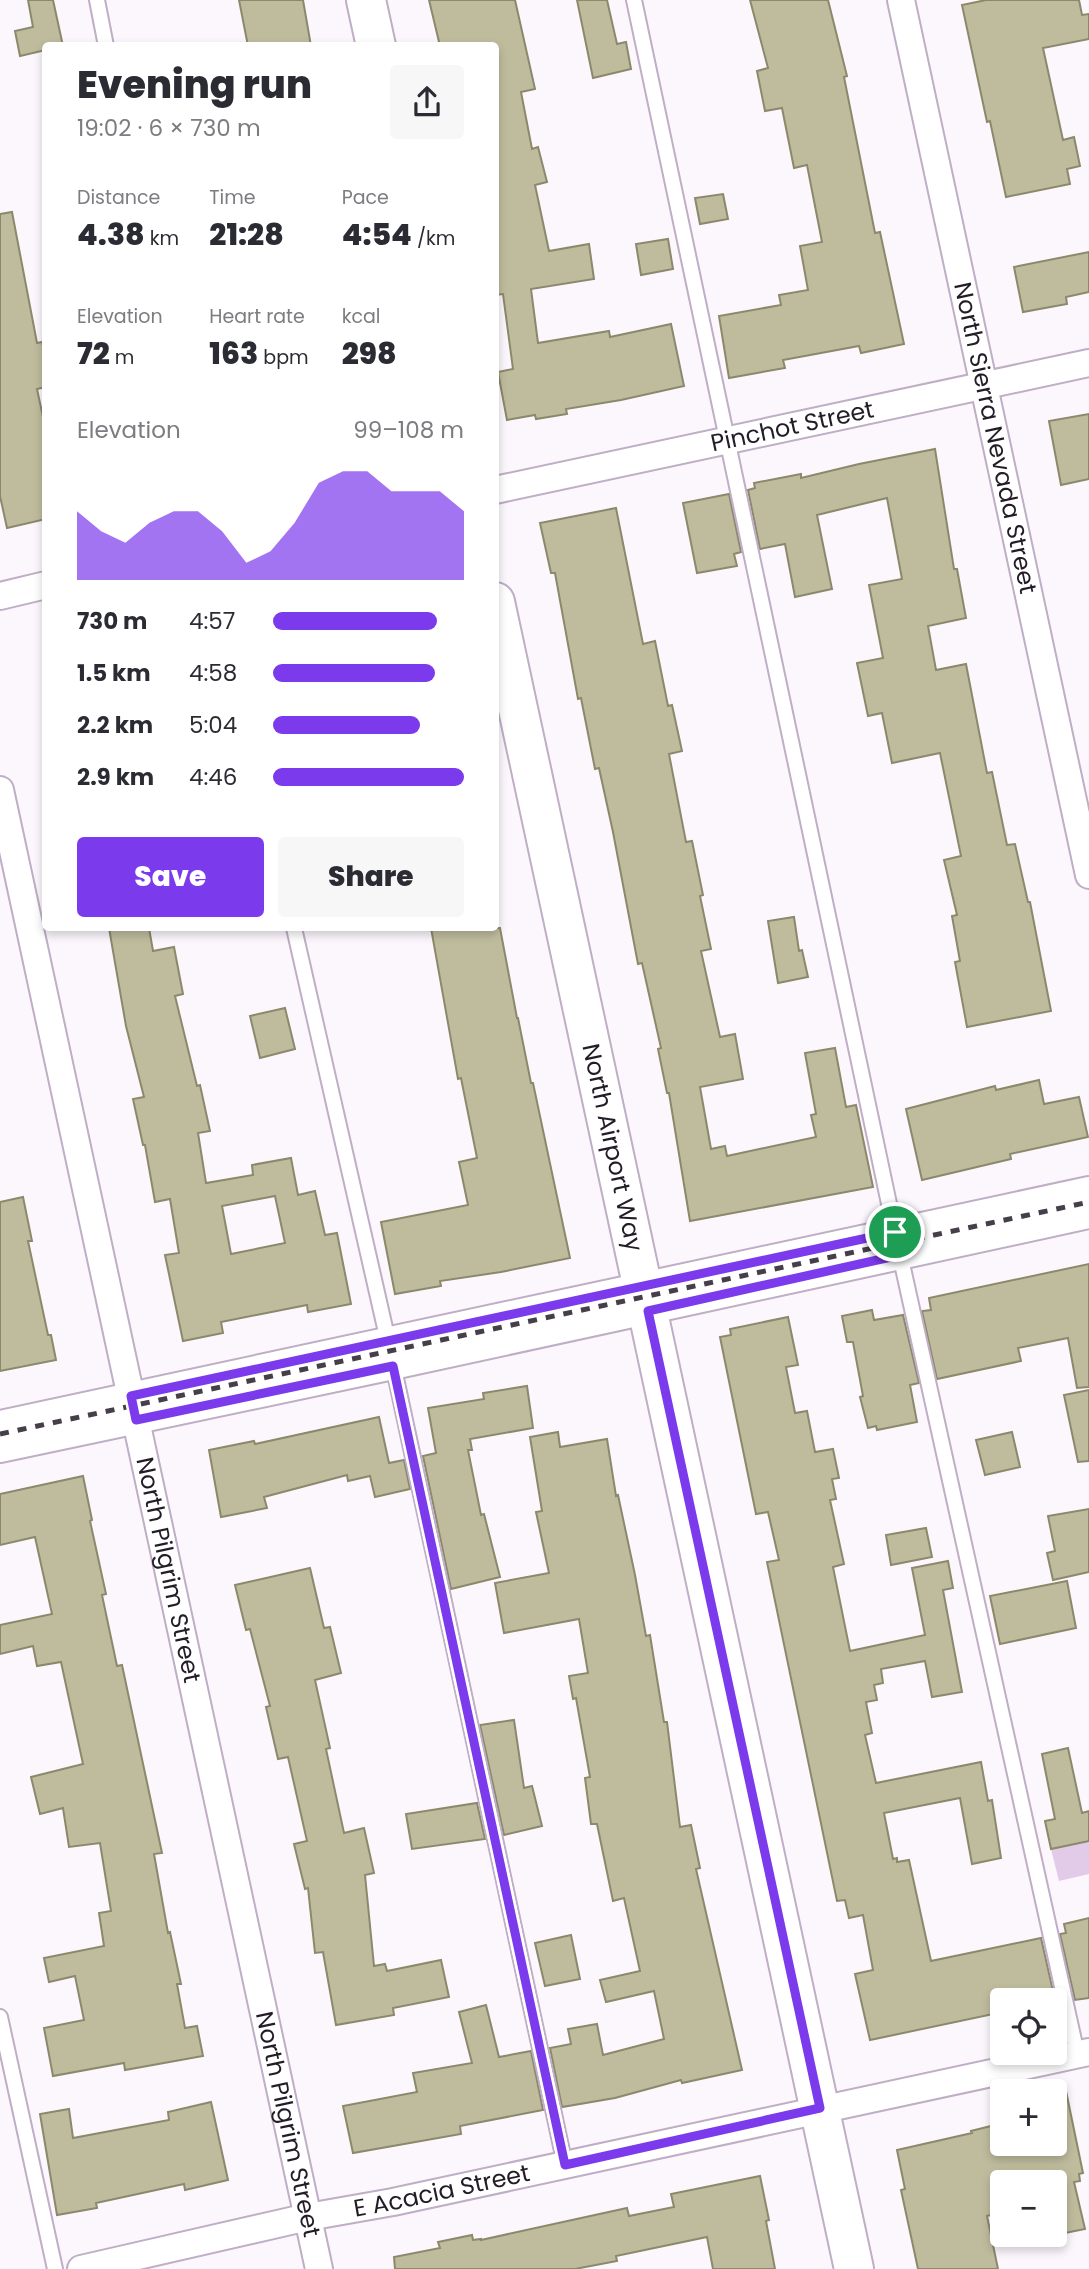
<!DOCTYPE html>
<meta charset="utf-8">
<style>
:root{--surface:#fff;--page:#f7f7f7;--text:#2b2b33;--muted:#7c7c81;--accent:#7c3aed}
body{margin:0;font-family:Poppins,sans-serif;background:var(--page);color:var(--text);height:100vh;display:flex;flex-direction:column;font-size:26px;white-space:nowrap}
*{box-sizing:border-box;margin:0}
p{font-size:23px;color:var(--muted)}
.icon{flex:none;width:38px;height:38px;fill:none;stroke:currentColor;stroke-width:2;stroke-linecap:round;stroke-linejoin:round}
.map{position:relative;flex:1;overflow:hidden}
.details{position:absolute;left:42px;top:42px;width:457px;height:889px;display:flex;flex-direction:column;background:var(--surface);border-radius:7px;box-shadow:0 4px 10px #0003}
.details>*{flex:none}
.controls{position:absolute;left:990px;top:1988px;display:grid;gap:14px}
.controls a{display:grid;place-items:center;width:77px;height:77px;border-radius:7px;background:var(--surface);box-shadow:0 4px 10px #0003;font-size:35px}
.pin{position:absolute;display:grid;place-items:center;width:60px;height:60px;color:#fff;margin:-30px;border:4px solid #fff;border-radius:50%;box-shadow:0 2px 7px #0007}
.round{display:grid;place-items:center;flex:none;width:74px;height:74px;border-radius:7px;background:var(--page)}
.headline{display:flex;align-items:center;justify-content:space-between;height:119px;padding:0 35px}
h1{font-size:38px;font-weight:800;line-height:52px}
.figures{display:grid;grid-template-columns:repeat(3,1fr);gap:10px;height:119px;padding:7px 35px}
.figures div{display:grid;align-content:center}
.figures b{font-size:30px;font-weight:800}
.figures small{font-size:19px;font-weight:400}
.figures p{font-size:19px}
.chart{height:196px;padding:14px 35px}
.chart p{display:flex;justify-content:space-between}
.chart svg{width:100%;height:126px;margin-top:7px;fill:var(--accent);opacity:.7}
.cta{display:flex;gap:14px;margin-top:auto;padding:14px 35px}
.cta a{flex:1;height:80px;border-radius:7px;background:var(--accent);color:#fff;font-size:28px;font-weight:800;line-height:80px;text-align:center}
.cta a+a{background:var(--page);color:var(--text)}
ul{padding:0 35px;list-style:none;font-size:23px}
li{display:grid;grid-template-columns:112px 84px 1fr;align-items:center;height:52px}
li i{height:18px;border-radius:9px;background:var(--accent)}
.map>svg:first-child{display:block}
.green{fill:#e2cbe8}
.building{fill:#bfbc9e;stroke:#8c886c;stroke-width:2;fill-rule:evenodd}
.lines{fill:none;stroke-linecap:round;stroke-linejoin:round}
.service-casing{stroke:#c0adc6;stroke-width:18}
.minor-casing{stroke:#c0adc6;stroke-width:30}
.secondary-casing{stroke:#c0adc6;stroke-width:42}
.service{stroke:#fff;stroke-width:14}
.minor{stroke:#fff;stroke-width:26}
.secondary{stroke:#fff;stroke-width:38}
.rail{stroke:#463f49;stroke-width:5;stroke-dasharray:9 9;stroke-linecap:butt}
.route-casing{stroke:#fff;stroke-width:14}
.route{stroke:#7c3aed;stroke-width:9}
.labels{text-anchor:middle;stroke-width:7;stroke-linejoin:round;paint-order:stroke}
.street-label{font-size:24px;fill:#231c26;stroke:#fcf7fd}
</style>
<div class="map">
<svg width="1089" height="2269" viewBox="0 0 1089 2269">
<rect width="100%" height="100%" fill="#fcf7fd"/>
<path class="green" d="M1089,1841V1874L1059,1881L1051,1849Z"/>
<path class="building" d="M28,0H53L63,46H46V50L20,56L15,31L33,27Z
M239,0H303L311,46H248Z
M429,0H515L535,89L521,92L532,149L538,147L547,182L535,185L549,251L589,244L594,279L531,289L538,343L609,331L610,337L671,324L684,386L621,400L566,409L567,414L536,419L535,415L507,420L498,372L513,369L503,294L495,295V46H440Z
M577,0H607L617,44L626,42L631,69L593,78Z
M750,0H828L847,76L844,77L875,233L880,232L904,344L861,353L859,346L783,360L785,368L729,378L719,316L781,305L779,295L808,290L800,246L822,242L807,165L794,168L782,108L765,111L757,71L768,68Z
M986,0H1079L1082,15L1089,14V39L1043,48L1063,140L1074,137L1080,166L1067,169L1070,184L1006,197L990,121L987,122L962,5Z
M723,194L728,219L700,224L695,198Z
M12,212L37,343L42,342L46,358V387L37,389L46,431V519L7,528L0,496V214Z
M668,239L673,269L641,275L636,244Z
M1089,252V292L1066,297L1067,304L1023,312L1014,267Z
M1089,414V479L1061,485L1049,421Z
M935,449L954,569H957L966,618L928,626L936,670L966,664L987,773L992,772L1007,845L1015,844L1028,902H1030L1051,1011L967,1027L955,962L960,961L952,916L957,915L944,860L961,856L940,753L892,763L882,713L868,716L857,663L883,658L869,585L902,579L887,498L817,515L832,589L795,597L785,544L760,549L748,490L755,488L754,483L801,474V478L859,464Z
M729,494L741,552L734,554L737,566L697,573L683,503Z
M616,508L643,644L655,641L668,706L672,705L682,751L669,754L686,842L692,841L703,895L700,896L711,949L701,951L720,1037L735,1034L743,1079L700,1087L711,1149L725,1146L727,1156L816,1137L811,1115L816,1114L805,1053L835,1048L846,1107L856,1105L873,1187L690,1221L669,1093H667L658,1049L661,1048L642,963L638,964L613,832L599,768L595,769L581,698L578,699L555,573H551L540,523Z
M794,917L799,951L802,950L808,977L778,983L768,921Z
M109,928H149L153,951L174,947L183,994L175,996L197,1086L200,1085L210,1131L198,1133L206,1183L253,1175L252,1165L291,1158L298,1195L315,1191L325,1235L337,1233L351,1304L308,1312L307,1305L221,1322L223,1333L183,1341L165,1255L179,1253L170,1199L155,1202L145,1145H143L133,1099L144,1097L126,1026ZM275,1196L285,1243L231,1254L222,1206Z
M431,928H500L517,1018H518L531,1083H533L570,1258L501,1272L440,1281L441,1286L395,1294L381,1222L468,1205L459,1162L477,1158L461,1078L458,1079Z
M285,1008L295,1049L260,1058L250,1016Z
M1039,1080L1044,1104L1079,1097L1088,1137L1010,1154L1011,1159L922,1180L906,1109L995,1086L996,1090Z
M23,1197L32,1241H28L48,1335H51L56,1360L0,1371V1202Z
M1089,1264V1387L1077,1388L1068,1338L1018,1348L1021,1361L937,1379L922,1311L931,1310L929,1298Z
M872,1310L874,1320L903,1315L919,1383L910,1385L917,1422L877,1430L876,1426L868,1428L860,1397L863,1396L853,1342H847L842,1316Z
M788,1317L798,1365L786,1367L795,1413L807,1411L815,1452L833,1449L839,1478L832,1479L836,1499L830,1500L844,1564L833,1567L850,1651L925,1635L912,1568L948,1561L953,1588L943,1590L962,1692L932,1697L925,1661L881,1669L883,1683L874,1685L877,1700L866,1702L872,1733L865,1735L876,1783L981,1762L988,1801L992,1800L1001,1858L972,1864L960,1798L884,1813L893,1859L897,1858V1862L909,1860L931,1961L1041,1938L1055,2000H1003V2012L870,2040L855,1974L873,1970L863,1915L849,1918L845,1900L837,1901L767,1562L779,1560L768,1512L756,1514L720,1337L731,1335L730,1329Z
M527,1386L533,1428L470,1439L472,1450H468L481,1515L484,1514L500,1577L451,1589L423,1456L436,1453L428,1408L484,1399L483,1393Z
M1089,1390V1461L1078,1462L1064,1395Z
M379,1417L389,1463L404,1460L410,1489L375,1497L370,1476L348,1481L347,1475L264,1497L267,1508L221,1517L209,1450L254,1441L255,1444Z
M558,1432L560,1447L607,1439L616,1496L618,1495L635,1575L646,1636L650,1635L664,1722H667L680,1827L691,1825L700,1868L696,1869L742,2070L682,2083L681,2080L615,2098L562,2107L550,2048L571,2044L568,2029L597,2024L603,2055L664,2039L654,1991L606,2002L600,1980L640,1971L624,1898L613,1901L597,1824H591L585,1778L590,1777L576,1698L573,1699L569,1676L588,1673L579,1619L504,1633L495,1583L549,1573L536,1512L542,1511L530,1437Z
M1012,1432L1020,1467L985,1475L976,1440Z
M83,1476L92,1520L90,1521L106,1594L102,1595L117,1666L122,1665L162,1853L154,1854L168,1933L170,1932L181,1984H177L185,2028L197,2026L203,2056L125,2070L124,2063L53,2076L44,2028L84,2020L75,1976L49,1982L44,1958L104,1946L99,1913L111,1911L100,1843L69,1847L63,1808L40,1814L31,1777L83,1764L61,1662L37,1666L33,1646L0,1654V1625L52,1614L35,1537L0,1545V1494Z
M1089,1509V1572L1053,1580L1047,1553L1055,1551L1048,1516Z
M926,1528L932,1557L891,1565L886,1535Z
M310,1568L324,1628L330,1627L341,1673L315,1680L330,1748L326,1749L344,1833L364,1828L374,1873L365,1875L374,1966L385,1964L387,1971L441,1960L449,1997L393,2008L394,2015L336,2025L323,1952L315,1953L308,1888L305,1889L294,1844L307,1841L288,1757L278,1759L266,1707L270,1706L250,1629L246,1630L235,1585Z
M1067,1581L1076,1628L1000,1644L990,1596Z
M514,1720L524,1788L532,1786L542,1826L504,1835L480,1725Z
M1068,1748L1082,1813L1089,1811V1841L1051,1849L1045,1821L1055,1819L1042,1754Z
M477,1803L485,1839L412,1849L406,1814Z
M1089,1918V1998L1075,2000L1060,1934L1066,1933L1064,1924Z
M571,1935L580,1979L545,1986L535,1943Z
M486,2005L499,2057L531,2051L543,2110L460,2126L461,2134L353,2153L343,2106L417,2092L413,2073L472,2063L459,2012Z
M1066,2091L1083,2173L1079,2174L1080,2181L1074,2182L1085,2229L1055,2235V2182H1003V2212L987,2216L998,2269H918L901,2190L905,2189L897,2150L972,2133L971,2131L999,2124L1003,2144H1055V2092Z
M211,2102L228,2180L185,2190L184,2184L96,2203L97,2208L57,2215L40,2114L69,2109L73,2138L169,2120L168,2112Z
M760,2176L769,2220L766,2221L775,2269H713L707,2237L616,2256L617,2261L575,2269H395L394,2257L440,2248L438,2242L472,2235L473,2240L481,2239V2240L627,2208L629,2216L674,2207L671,2194Z"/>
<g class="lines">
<defs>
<path id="service" d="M97,0L106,46
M634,0L895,1232L1077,2054
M294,928L388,1341L565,2165
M0,2017L55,2269"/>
<g id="minor">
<path id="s1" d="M901,0L1089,875"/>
<path id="s2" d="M495,490L1089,363"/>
<path d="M0,596L46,585"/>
<path id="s3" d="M0,790L319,2269"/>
<path d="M0,1424L1089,1190"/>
<path d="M0,1449L393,1366L1089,1215"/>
<path id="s4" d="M81,2269L308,2217L393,2202L1089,2052"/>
</g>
<g id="secondary">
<path d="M366,0L376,46"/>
<path id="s5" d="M495,602L854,2269"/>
</g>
</defs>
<use href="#service" class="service-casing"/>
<use href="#minor" class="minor-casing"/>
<use href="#secondary" class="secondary-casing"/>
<use href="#service" class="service"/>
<use href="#minor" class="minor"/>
<use href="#secondary" class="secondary"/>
<path class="rail" d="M0,1434L1089,1202"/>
</g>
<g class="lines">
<defs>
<path id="route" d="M895,1232L900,1255L648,1311L820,2108L565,2165L393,1366L136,1420L131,1396Z"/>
</defs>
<use href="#route" class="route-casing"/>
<use href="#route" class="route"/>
</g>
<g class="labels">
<g class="street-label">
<text dy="8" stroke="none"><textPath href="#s2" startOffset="304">Pinchot Street</textPath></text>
<text dy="8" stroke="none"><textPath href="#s1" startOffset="448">North Sierra Nevada Street</textPath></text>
<text dy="8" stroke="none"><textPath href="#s5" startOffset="558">North Airport Way</textPath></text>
<text dy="8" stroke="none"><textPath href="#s3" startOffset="798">North Pilgrim Street</textPath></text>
<text dy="8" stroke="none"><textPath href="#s3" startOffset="1365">North Pilgrim Street</textPath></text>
<text dy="8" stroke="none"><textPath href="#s4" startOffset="369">E Acacia Street</textPath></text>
</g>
</g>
</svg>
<div class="controls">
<a><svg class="icon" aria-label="locate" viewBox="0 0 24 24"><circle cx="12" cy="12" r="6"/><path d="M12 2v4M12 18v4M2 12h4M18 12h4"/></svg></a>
<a>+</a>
<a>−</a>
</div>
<div class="pin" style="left:895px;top:1232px;background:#1e9e55"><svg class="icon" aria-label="arrive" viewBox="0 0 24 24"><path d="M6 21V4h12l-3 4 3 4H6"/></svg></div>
<section class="details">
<div class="headline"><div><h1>Evening run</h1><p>19:02 · 6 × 730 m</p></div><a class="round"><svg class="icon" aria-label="share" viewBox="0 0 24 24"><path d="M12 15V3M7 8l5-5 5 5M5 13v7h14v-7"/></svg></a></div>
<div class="figures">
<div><p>Distance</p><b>4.38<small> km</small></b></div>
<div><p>Time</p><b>21:28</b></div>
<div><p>Pace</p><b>4:54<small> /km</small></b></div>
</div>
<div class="figures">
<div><p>Elevation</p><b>72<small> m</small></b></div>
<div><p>Heart rate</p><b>163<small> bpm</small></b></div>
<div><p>kcal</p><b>298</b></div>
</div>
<div class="chart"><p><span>Elevation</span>99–108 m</p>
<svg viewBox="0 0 160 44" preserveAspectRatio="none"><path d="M0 44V20L10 27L20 31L30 24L40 20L50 20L60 27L70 38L80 34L90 24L100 10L110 6L120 6L130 13L140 13L150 13L160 20V44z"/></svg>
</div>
<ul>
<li><b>730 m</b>4:57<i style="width:86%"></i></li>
<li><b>1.5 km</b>4:58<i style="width:85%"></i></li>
<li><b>2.2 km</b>5:04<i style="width:77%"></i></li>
<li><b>2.9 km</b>4:46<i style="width:100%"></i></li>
</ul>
<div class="cta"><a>Save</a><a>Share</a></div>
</section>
</div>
